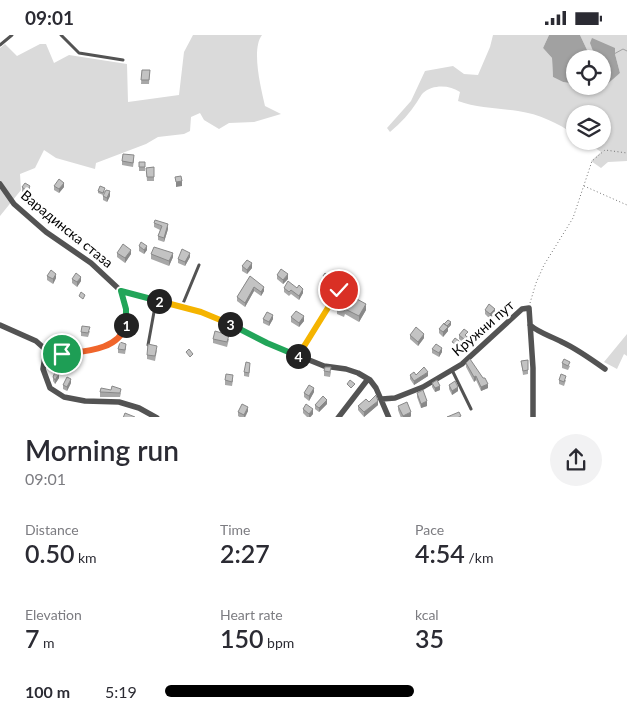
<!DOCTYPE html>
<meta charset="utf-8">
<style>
:root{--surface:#fff;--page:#f2f2f3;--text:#2b2b33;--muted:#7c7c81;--accent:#000}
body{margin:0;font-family:Lato,sans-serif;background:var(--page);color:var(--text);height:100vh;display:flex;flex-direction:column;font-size:19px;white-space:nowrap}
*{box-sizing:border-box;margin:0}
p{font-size:16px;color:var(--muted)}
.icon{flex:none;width:28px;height:28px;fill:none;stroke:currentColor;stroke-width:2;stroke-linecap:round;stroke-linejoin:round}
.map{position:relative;height:382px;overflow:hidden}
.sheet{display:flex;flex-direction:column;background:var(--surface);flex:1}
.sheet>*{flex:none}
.fabs{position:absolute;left:566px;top:15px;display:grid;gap:10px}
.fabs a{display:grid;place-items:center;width:45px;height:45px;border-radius:50%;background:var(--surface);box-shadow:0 1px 4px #0004;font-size:25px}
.pin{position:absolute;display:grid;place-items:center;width:42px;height:42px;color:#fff;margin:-21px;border:2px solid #fff;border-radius:50%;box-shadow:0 1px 5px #0007}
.km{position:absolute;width:25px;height:25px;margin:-12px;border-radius:50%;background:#222;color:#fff;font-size:14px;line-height:25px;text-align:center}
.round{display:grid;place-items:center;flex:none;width:52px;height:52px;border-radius:26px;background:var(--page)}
.head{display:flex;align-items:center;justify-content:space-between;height:85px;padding:0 25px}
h1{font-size:28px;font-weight:600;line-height:38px}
.figures{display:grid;grid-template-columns:repeat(3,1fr);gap:8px;height:85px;padding:5px 25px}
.figures div{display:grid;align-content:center}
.figures b{font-size:25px;font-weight:600}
.figures small{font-size:14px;font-weight:400}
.figures p{font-size:14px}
ul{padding:0 25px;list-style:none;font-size:16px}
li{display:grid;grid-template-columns:80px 60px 1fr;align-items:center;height:38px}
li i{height:12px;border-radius:6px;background:var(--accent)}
.status{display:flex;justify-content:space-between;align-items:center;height:35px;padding:0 25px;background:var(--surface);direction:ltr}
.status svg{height:14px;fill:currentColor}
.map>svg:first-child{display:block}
.green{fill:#dadada}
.water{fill:#a1a1a1}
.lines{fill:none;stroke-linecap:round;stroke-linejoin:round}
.stream{stroke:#a1a1a1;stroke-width:1}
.path{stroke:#757575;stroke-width:1;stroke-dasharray:1 2.5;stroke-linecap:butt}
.service{stroke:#535353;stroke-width:3}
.minor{stroke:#535353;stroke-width:5.5}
.wall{fill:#a8a8a8}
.shaded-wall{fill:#888}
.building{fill:#c3c3c3;stroke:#888}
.split-1-casing{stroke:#fff;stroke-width:10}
.split-2-casing{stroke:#fff;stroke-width:10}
.split-3-casing{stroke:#fff;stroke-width:10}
.split-4-casing{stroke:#fff;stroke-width:10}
.split-5-casing{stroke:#fff;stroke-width:10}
.split-1{stroke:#f0652b;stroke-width:6}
.split-2{stroke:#22a559;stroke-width:6}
.split-3{stroke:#f5b400;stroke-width:6}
.split-4{stroke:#22a559;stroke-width:6}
.split-5{stroke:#f5b400;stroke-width:6}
.labels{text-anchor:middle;stroke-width:5;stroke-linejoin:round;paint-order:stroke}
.street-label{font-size:14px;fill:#000;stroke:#fff}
</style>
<div class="status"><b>09:01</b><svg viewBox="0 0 49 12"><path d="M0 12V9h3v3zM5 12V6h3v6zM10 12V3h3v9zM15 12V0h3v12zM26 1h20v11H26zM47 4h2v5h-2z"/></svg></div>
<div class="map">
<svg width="627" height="383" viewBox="0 0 627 383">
<rect width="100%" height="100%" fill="#fff"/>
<path class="green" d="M193,0H262C251,14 261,54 265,71L281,79L254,87L229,88L219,94L204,85L200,78L191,82L190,96L184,99L158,102L146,109L96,128L95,134L56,123L44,115L35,133L20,139L21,155L0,181V13L5,9L17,21L40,9H46L54,28L69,20L127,29L128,67L179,60L184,17Z
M493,0H549L543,13L552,23L553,42L563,47L575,49V51H602L620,38L615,19L593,16L588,17L580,0H627V126L608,127L601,133L591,126L601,117L585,106H602V79H575V100C558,88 539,79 518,76C498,73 477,73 458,66L460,57C450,50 433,49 423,58C421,60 419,64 417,67C410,78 401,88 390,97L387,93L411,66L425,36L453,31L464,39L478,40L490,12Z
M627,299V321L624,319L617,334L604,327Z"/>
<path class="water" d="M549,0H580L588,17L593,16L590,8L592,3L615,13V19L620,38L605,51H603L602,24H575V49L563,47L553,42L552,23L543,13Z"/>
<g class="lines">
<path class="stream" d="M614,19L623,14L627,16"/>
<path class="path" d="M584,151L627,170
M530,268L536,248L544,230L573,183L592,126L605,115L627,118"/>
<path class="service" d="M61,0L79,18L123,25
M0,10L12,0
M182,271L199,230
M148,310L156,266
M299,320L339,255
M452,335L471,374"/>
<path class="minor" d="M0,149L14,169L46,197L91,228L121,256L126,274L125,293L117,304L106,311L62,319L46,315L36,306L0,290
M121,256L201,277L225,286L267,308L324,331L346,334L358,338L370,345L376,353L389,383
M530,290C539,298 551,301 562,307C577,314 591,324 605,334
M46,315L43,334L50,353L64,362L85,366L119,367L139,373L157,383
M382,364L395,363L423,352L462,329L522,274L529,273L533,333V383
M338,383L368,344"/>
</g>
<path class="wall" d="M142,35H150L149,49H141Z
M134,125L133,132L122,130V126Z
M139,127H145V136H139Z
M154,132V146H147L146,133Z
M54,151L64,152L59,158L54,155Z
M22,152L30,155L27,160L22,157Z
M98,156H105L103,160L98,158Z
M103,161H110L107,167L103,165Z
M154,188L168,194L164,207L158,205V201L160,195L154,192Z
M139,211L147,215L144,219L139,216Z
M117,218L131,219L125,228L117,222Z
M151,219L173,222L169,231L151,224Z
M190,222L185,231L178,228V224Z
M242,231L252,233L247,239L242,236Z
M277,240L288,244L283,249L277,244Z
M47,241L56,243L53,249L47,245Z
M250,241L264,256L261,261L254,256L245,272L237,266V262Z
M323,241L331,245L328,248L323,243Z
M72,244L81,246L77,252L72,248Z
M352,248L346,263L340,261V257Z
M284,253L303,258L299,265L291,259L289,261L284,257Z
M321,258L332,260L328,267L321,262Z
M337,273L366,275L359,287L345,279L344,282L337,279Z
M485,275L495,278L490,284L485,279Z
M291,282L304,286L299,292L291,287Z
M263,284H273L269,291L263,288Z
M451,290L448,293V296L443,302L439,298V294Z
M90,296L88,302L81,301V297Z
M410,300L424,303L418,311L410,304Z
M459,300L468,301L467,306L465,309L459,304Z
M213,304H229L227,312L213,308Z
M126,313L125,319L118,318V314Z
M432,314L442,317L439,322L432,318Z
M157,315L155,326L147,324V320Z
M528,325V339L523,340L521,326Z
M466,328L483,343L488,353L481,356L476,345L474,347L466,332Z
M562,328L570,331L568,335L562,333Z
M250,332L249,342L244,341V337Z
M324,336L331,337L330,342L324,341Z
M410,340H416L428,341L414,350L410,344Z
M53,342L59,343L55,349L53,346Z
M225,345H233L232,351L225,350Z
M559,345H566L564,351L559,349Z
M71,348L67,356L63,354V350Z
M432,348L440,355L435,357L432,352Z
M449,350L458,356L452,360L449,354Z
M100,357L121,358L120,362H100Z
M314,357L309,366L304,362V358Z
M417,358L427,371L421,373L417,362Z
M369,367L378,370L364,382L358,375V371Z
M327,369L319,377L315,374V370Z
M398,371L411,381L409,383H401L398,375Z
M303,374L313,379L310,383H308L303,378Z
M248,376L245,383H241L238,381V377Z"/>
<path class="shaded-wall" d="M182,146V151L176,152V147Z
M64,148V152L59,158V154Z
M30,151V155L27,160V156Z
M110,156V161L107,167V163Z
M168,189V194L164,207V203Z
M147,211V215L144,219V215Z
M131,215V219L125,228V223Z
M173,218V222L169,231V226Z
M190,218V222L185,231V227Z
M252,228V233L247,239V235Z
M56,239V243L53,249V244Z
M288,239V244L283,249V245Z
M81,242V246L77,252V247Z
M352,244V248L346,263V259Z
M254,252V256L245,272V268Z
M264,252V256L261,261V257Z
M303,254V258L299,265V261Z
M332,256V260L328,267V263Z
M366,269V275L359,287V281Z
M495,274V278L490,284V279Z
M273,280V284L269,291V287Z
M304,281V286L299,292V288Z
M451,287V290L448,293V296L443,302V297Z
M424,299V303L418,311V307Z
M467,302V306L465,309V305Z
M442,313V317L439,322V318Z
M428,337V341L414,350V346Z
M59,339V343L55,349V345Z
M476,341V345L474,347V342Z
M71,344V348L67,356V352Z
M488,349V353L481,356V352Z
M440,351V355L435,357V353Z
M458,352V356L452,360V356Z
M314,353V357L309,366V361Z
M327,365V369L319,377V373Z
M378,366V370L364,382V377Z
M427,366V371L421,373V369Z
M248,372V376L244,383V380Z
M313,374V379L309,383V379Z
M411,377V381L409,383H403V381Z"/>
<path class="building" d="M142,35H150L149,45H141Z
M123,119L134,120L133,128L122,126Z
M139,127H145V132H139Z
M154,132V142H147L146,133Z
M181,141L182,146L176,147L175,142Z
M59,144L64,148L59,154L54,151Z
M25,148L30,151L27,156L22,152Z
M100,151L105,153L103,158L98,156Z
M106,155L110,156L107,163L103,161Z
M155,185L168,189L164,203L158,201L162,191L154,188Z
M141,207L147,211L144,215L139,211Z
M123,209L131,215L125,223L117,218Z
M154,212L173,218L169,226L151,219Z
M182,214L190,218L185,227L178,224Z
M247,225L252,228L247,235L242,231Z
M281,234L288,239L283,245L277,240Z
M51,235L56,239L53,244L47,241Z
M76,238L81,242L77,247L72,244Z
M325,238L331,243L328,246L323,241Z
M250,241L264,252L261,257L254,252L245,268L237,262Z
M346,242L352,244L346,259L340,257Z
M288,246L297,253L299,250L303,254L299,261L291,255L289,257L284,253Z
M326,252L332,256L328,263L321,258Z
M81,257L85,260L83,264L79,261Z
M355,263L366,269L359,281L345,274L344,276L337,273L340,266L352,270Z
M489,269L495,274L490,279L485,275Z
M296,276L304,281L299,288L291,282Z
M267,277L273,280L269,287L263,284Z
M448,285L451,287L447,291L444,289Z
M444,288L448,292L443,297L439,294Z
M82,291L90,292L88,298L81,297Z
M416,292L424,299L418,307L410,300Z
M464,294L468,297L465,300L467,302L465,305L459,300Z
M215,296L229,300L227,307L213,304Z
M455,303L459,306L457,310L452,307Z
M120,307L126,309L125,315L118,314Z
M148,309L157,311L155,321L147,320Z
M436,309L442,313L439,318L432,314Z
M189,314L193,319L190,322L186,317Z
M470,324L483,343H485L488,349L481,352L476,341L474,342L466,328Z
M564,324L570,327L568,331L562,328Z
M528,325V335L523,336L521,326Z
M246,327L250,328L249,338L244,337Z
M325,332H331L330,337L324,336Z
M424,332L428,337L414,346L410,340L414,337L416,340Z
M55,337L59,339L55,345L53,342Z
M226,339L233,340L232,347L225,345Z
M561,339L566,341L564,347L559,345Z
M67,342L71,344L67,352L63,350Z
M350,345L355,349L351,353L347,349Z
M437,345L440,351L435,353L432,348Z
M455,346L458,352L452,356L449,350Z
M309,350L314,353L309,361L304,358Z
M112,351L121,354L120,358L100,357L101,353L111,355Z
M423,355L427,366L421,369L417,358Z
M376,360L378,366L364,377L358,371L366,364L369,367Z
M323,361L327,365L319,373L315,370Z
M407,367L411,377L403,381L398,371Z
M242,369L248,372L244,380L238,377Z
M306,369L313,374L309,379L303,374Z
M459,377L461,381L457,383L447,382Z
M125,378L135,382V383H123Z"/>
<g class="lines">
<defs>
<path id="split-1" d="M62,319C84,316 118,316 126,290"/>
<path id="split-2" d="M126,290V274L121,256L159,266"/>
<path id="split-3" d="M159,266L201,277L230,289"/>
<path id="split-4" d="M230,289L267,308L298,321"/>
<path id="split-5" d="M298,321L339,255"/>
</defs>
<use href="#split-1" class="split-1-casing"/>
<use href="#split-2" class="split-2-casing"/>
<use href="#split-3" class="split-3-casing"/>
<use href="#split-4" class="split-4-casing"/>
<use href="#split-5" class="split-5-casing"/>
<use href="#split-1" class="split-1"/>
<use href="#split-2" class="split-2"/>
<use href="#split-3" class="split-3"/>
<use href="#split-4" class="split-4"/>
<use href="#split-5" class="split-5"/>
</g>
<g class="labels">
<g class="street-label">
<text transform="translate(67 194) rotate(39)" y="5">Варадинска стаза</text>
<text transform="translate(483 293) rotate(-41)" y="5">Кружни пут</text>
</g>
</g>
</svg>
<div class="fabs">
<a><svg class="icon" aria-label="locate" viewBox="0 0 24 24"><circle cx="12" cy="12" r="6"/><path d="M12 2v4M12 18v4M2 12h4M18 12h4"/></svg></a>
<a><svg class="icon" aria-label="layers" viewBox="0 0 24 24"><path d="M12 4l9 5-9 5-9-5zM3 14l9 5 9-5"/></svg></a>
</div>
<div class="pin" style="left:62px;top:319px;background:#1e9e55"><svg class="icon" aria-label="arrive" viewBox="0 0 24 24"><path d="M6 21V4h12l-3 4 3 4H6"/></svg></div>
<div class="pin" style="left:339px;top:255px;background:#d93025"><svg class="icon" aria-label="check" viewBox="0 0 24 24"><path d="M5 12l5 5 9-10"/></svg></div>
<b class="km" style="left:126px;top:290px">1</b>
<b class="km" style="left:159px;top:266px">2</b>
<b class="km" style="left:230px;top:289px">3</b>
<b class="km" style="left:298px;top:321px">4</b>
</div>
<section class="sheet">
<div class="head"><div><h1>Morning run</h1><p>09:01</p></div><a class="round"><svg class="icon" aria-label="share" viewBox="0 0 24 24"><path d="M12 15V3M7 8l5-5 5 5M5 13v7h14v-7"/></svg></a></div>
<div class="figures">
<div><p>Distance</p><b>0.50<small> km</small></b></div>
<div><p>Time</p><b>2:27</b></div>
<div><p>Pace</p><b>4:54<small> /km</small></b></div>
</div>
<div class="figures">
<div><p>Elevation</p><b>7<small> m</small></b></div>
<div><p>Heart rate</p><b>150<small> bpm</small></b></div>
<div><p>kcal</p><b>35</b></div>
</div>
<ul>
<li><b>100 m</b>5:19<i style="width:57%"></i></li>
</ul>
</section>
